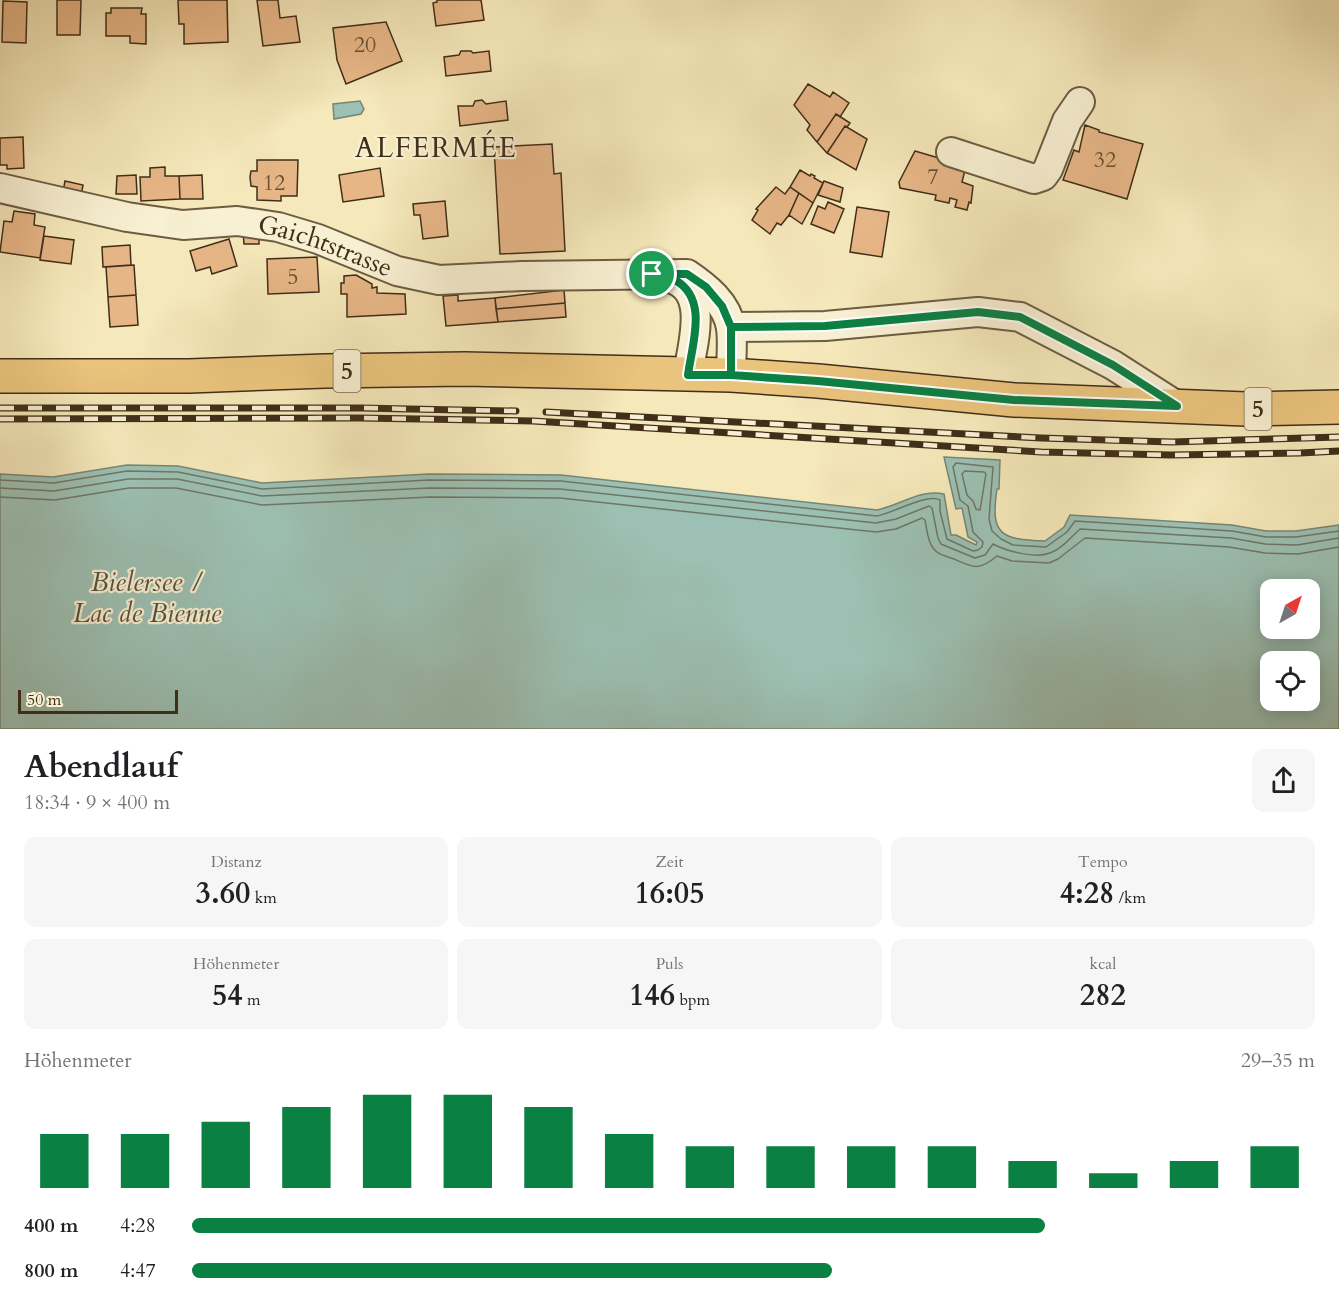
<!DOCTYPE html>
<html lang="de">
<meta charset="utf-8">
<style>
:root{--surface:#fff;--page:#f6f6f6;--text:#202124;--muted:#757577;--accent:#0b8043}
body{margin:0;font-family:Cardo,serif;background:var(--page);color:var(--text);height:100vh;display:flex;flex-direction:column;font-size:22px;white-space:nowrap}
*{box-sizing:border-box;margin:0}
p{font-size:20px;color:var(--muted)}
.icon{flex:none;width:33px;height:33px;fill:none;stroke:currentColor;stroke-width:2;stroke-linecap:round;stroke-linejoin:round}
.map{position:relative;height:729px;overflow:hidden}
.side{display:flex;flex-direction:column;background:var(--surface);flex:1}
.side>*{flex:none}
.needle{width:39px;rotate:39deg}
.tools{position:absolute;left:1260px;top:579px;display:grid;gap:12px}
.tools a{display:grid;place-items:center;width:60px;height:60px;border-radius:12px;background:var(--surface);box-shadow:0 3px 15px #0003;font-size:30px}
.scale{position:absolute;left:18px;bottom:15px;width:160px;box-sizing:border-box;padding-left:6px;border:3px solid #402e19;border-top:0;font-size:16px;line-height:21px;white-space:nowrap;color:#402e19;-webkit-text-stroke:4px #f8f0d2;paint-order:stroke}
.pin{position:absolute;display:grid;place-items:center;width:51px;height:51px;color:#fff;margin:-26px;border:3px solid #fff;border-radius:50%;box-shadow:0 2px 6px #0007}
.round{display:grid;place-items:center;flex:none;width:63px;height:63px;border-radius:12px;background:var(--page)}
.headline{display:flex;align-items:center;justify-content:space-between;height:102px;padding:0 24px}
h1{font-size:33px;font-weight:700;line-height:45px}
.figures{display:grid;grid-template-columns:repeat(3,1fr);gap:9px;height:102px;padding:6px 24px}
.figures div{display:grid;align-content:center;border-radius:12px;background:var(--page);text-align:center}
.figures b{font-size:30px;font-weight:700}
.figures small{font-size:16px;font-weight:400}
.figures p{font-size:16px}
.chart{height:168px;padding:12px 24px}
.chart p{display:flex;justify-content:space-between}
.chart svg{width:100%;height:108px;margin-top:6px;stroke:var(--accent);stroke-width:6}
ul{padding:0 24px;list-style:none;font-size:20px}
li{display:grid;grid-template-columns:96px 72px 1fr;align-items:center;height:45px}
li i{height:15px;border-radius:8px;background:var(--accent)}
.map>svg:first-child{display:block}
.water{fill:#9cc0b3;stroke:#778675;stroke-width:1.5;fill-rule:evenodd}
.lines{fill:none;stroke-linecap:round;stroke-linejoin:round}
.shore{stroke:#6e7766;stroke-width:1.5}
.building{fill:#e7b687;stroke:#402e19;stroke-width:1.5}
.minor-casing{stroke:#6d5c41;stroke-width:32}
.major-casing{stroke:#402e19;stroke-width:36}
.minor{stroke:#f8f0d2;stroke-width:28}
.major{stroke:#eac47d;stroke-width:33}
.rail-casing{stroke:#402e19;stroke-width:7}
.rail{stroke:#f8f0d2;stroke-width:4.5;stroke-dasharray:14;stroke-linecap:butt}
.route-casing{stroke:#fff;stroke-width:12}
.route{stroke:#0b8043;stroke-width:8}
.labels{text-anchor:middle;stroke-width:4.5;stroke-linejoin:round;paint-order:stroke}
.number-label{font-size:22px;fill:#6a5034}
.shield{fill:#f8f0d2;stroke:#776850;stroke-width:1.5}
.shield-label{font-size:24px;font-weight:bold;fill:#402e19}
.street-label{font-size:26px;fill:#402e19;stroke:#f8f0d2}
.water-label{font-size:27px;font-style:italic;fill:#575240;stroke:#f8f0d2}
.quarter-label{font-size:28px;letter-spacing:1.5px;fill:#402e19;stroke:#f8f0d2}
</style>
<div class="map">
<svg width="1339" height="729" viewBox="0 0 1339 729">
<rect width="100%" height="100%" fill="#f5e8ba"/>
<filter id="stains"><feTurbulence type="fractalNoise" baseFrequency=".00333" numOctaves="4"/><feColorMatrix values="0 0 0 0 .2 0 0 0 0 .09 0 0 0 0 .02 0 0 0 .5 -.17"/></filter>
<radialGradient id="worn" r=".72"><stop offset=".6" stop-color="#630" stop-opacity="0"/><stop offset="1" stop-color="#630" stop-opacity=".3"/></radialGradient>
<path class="water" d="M360,101L364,109L361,114L334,119L333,104Z
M944,457L1000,460L999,489H997C990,536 1001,539 1045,541L1064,527L1070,515L1232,525L1266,531H1296L1339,525V729H0V474L53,477L127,465L178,466L262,483L429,474L561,475L877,510C901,505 920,489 944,494L951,535H956L976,545L977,542L968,537L962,508L956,509ZM1270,590H1310V628H1270ZM1270,662H1310V700H1270Z"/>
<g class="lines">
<path class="shore" d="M965,471L984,472L986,474L980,510L976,509L973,501L967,495L962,474Z
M0,480L54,483L127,471L178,472L262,489L429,480L561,481L877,516C894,513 926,493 940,500V511L947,539L973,551L978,550L982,547L983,542L973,532L968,506L960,500L953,467L956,463L993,467L989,519L992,531L1001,539L1013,545L1046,547L1067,532L1075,521L1232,531L1266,537H1296L1339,531
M0,488L54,491L128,479H177L262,496L429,488L560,489L876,523L896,519L929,506L932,508L938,538L941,544L975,558L985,555L993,544C1006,551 1035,559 1050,553C1062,549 1071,537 1080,529L1231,538L1265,544L1297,545L1339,538
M0,497L55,500L129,488H176L262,505L430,497L560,498L876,532L896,529L922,518L925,520C927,529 927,540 933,548C938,555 946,556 954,559C974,568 979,571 997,556L1012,561L1049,563L1058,559L1085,538L1229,547L1265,553L1298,554L1339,547"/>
</g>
<path class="building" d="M57,0H81L80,35H57Z
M178,0H227L228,42L184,44V24H179Z
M257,0H278L280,18L296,16L300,42L263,46Z
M437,0H481L484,20L436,26L433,3L437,2Z
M3,1L27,2L26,43L2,42Z
M111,8H142L141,14H146V44L130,43V36H106V13H111Z
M386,22L402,61L346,84L337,60L333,28Z
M461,51H471L473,53L489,51L491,71L446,76L444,57L459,55Z
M808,84L830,97L833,92L849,103L840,117L836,114L817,142L807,130L810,125L794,105Z
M482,100L486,104L506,101L508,120L460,126L458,106H473L475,101Z
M836,114L850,123L847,127L845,126L827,153L817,142Z
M1085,125L1099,130V132L1143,144L1127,199L1063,180L1074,150L1079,152Z
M845,126L867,139L856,170L827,153Z
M23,137L24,168L7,169V165H0V138Z
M552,144L554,174L561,173L565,251L500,254L494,147Z
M915,151L966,166L962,182L973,186L971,203L969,202L967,210L955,207L957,200L950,198L949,203L935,200L936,195L900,188L899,182Z
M257,160H298L297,196H281V201L257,200V187L251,186L250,177L251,171H257Z
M165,167V176H179L180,199L141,201L140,177H150V168Z
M380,168L384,196L343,202L339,175Z
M800,170L810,176L811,174L815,176L814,178L823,183L813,203L790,187Z
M136,175L137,194H116L117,176Z
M202,175L203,199H180L179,176Z
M65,181L83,185L81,196L63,192Z
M824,181L843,188L840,202L818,195Z
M776,187L785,194L790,187L799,193L789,215L781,225L777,223L770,234L752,220L758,210L756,209Z
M799,193L813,203L802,224L789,215Z
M445,201L448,236L423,239L420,215H414L413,204Z
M828,202L844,209L834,233L811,224L818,206L825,209Z
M857,207L889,212L882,257L850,252Z
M14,211L35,214L34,225L45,227L40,258L0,252L4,221L12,222Z
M259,231V244H244L243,232Z
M44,236L74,240L71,264L40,260Z
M229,239L237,266L212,274L210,267L196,271L190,251Z
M130,245L131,265L103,267L102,247Z
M317,257L319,292L268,294L267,259Z
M134,265L136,295L108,297L106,267Z
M356,275L372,284V288L377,287V293L405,294L406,314L347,317V294H341V283H344V276Z
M564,290L565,303L496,309L495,298Z
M136,295L138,325L110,327L108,297Z
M458,295V301L495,298L498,322L446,326L443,296Z
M565,303L566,317L498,322L496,309Z"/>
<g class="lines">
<defs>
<g id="minor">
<path d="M951,152L1034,179L1043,176L1048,169L1067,121L1080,102"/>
<path id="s1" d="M0,188L127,217L183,225L237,221L278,227L318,239L397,271L439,280L522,276L687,274C706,287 727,303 731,328C733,343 731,360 731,375"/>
<path d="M669,278C711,289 692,345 688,374"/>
<path d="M731,327L825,326L978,312L1020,317L1113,365L1177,406"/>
</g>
<path id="major" d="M0,376H189L325,371L465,369L731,375L818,381L1014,400L1246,409L1339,407"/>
</defs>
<use href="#minor" class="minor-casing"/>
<use href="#major" class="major-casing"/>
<use href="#minor" class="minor"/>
<use href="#major" class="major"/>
<defs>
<path id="rail" d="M0,408H360L516,411
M546,412L1041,438L1172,442L1339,437
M0,419L359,418L533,421L1041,452L1171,455L1300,453L1339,451"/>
</defs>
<use href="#rail" class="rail-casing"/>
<use href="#rail" class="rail"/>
</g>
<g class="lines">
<defs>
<path id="route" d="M652,274H687L706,287L722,306L731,327V375L818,381L1014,400L1177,406L1113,365L1020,317L978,312L825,326L731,327V375H688C692,344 709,299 675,280C668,276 659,276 652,274"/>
</defs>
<use href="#route" class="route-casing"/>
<use href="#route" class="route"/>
</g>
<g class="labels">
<g class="number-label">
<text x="365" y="52">20</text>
<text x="1105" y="167">32</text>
<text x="933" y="184">7</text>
<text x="274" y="190">12</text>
<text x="293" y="284">5</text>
</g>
<g class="shield">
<rect x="333.5" y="350" width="27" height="42" rx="4.5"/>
<rect x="1244.5" y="388" width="27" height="42" rx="4.5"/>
</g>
<g class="shield-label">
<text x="347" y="379">5</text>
<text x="1258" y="417">5</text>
</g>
<g class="street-label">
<text dy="9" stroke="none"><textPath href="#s1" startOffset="333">Gaichtstrasse</textPath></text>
</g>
<g class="water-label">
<text x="147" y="591">Bielersee /<tspan x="147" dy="31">Lac de Bienne</tspan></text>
</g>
<g class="quarter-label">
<text x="436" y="157">ALFERMÉE</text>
</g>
</g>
<rect width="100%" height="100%" filter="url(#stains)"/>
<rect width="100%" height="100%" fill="url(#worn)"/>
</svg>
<div class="tools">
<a><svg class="needle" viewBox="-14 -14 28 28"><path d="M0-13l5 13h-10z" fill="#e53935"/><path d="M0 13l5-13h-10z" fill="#757577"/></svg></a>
<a><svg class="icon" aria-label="locate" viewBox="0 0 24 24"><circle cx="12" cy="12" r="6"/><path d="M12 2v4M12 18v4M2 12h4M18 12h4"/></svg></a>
</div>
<div class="scale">50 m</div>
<div class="pin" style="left:652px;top:274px;background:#1e9e55"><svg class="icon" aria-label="arrive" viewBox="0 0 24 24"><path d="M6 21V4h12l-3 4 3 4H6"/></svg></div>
</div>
<section class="side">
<div class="headline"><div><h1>Abendlauf</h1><p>18:34 · 9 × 400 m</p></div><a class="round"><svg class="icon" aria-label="share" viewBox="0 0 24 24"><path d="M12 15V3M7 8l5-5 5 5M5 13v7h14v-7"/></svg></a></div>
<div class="figures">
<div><p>Distanz</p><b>3.60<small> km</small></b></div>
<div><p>Zeit</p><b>16:05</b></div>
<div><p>Tempo</p><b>4:28<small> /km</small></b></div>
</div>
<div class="figures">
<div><p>Höhenmeter</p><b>54<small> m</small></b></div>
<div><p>Puls</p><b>146<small> bpm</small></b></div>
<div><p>kcal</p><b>282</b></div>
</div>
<div class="chart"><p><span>Höhenmeter</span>29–35 m</p>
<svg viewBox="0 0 160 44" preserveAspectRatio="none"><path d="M5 44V22M15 44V22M25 44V17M35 44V11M45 44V6M55 44V6M65 44V11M75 44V22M85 44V27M95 44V27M105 44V27M115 44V27M125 44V33M135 44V38M145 44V33M155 44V27"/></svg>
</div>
<ul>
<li><b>400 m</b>4:28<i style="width:76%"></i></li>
<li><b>800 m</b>4:47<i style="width:57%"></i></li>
</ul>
</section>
